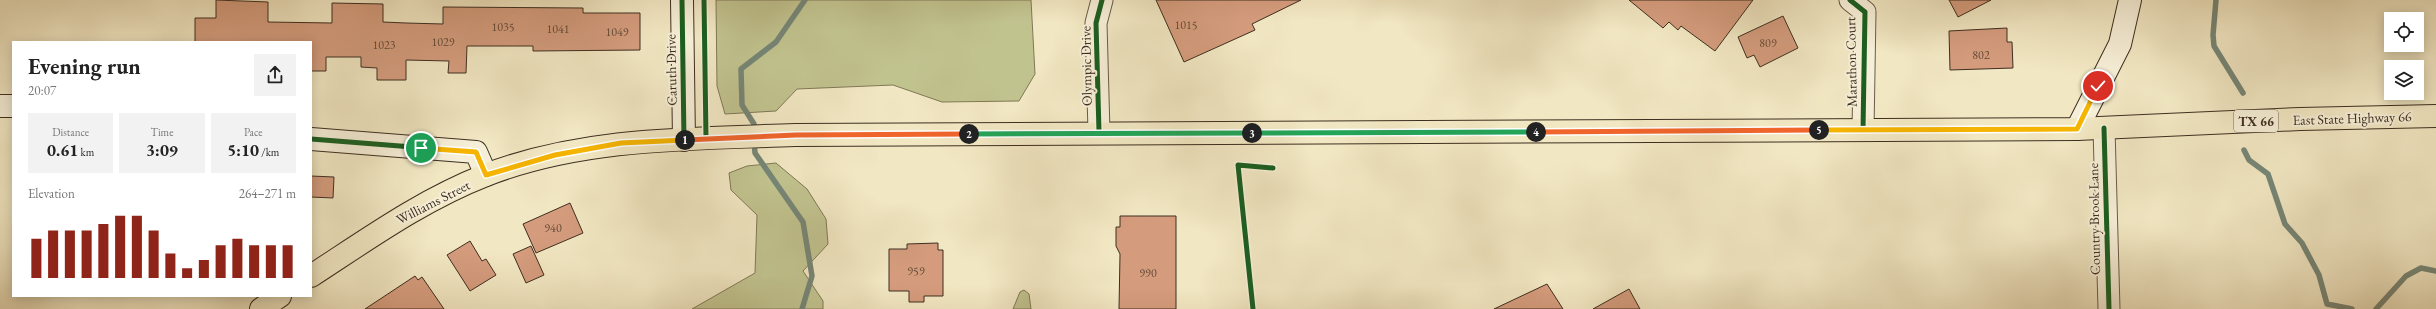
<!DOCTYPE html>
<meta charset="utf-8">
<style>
:root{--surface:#fff;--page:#f2f2f2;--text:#222;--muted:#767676;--accent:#8f2418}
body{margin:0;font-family:"EB Garamond",serif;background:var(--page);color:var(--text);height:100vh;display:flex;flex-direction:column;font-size:15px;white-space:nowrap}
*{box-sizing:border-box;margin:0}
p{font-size:13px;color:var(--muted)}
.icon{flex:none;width:22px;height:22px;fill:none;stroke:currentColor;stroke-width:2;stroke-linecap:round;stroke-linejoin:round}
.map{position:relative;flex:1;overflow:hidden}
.side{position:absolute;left:12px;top:41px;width:300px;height:256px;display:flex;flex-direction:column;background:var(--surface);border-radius:0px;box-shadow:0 2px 10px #0003}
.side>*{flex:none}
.tools{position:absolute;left:2384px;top:12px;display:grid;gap:8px}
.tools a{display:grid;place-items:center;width:40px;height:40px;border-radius:0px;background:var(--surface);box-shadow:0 2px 10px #0003;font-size:20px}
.pin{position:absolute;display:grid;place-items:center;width:34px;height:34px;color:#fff;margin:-17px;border:2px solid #fff;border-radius:50%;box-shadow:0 1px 4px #0007}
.km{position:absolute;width:20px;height:20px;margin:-10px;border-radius:50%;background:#222;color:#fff;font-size:11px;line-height:20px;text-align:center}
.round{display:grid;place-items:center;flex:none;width:42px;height:42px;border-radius:0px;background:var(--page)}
.overview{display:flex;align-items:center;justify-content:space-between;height:68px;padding:0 16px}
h1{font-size:22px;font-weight:700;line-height:30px}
.metrics{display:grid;grid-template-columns:repeat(3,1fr);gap:6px;height:68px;padding:4px 16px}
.metrics div{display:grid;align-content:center;border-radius:0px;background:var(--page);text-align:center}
.metrics b{font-size:17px;font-weight:700}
.metrics small{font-size:11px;font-weight:400}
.metrics p{font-size:11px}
.chart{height:112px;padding:8px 16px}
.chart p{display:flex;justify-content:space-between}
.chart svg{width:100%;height:72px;margin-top:4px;stroke:var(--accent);stroke-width:6}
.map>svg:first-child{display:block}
.green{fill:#c1c38f;stroke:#807858}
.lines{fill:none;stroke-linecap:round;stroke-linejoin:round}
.stream{stroke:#768676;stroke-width:5.5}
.building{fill:#d49c7d;stroke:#3e2e20}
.street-casing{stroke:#6b5c48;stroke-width:23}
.secondary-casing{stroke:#3e2e20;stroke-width:24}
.primary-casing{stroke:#3e2e20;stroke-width:24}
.street{stroke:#f6efd7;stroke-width:21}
.secondary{stroke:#f6efd7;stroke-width:22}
.primary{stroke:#f1e7c2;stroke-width:22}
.cycleway-casing{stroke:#f6efd7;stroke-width:8}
.cycleway{stroke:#1b5e20;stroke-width:5}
.split-1-casing{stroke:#fff;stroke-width:8}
.split-2-casing{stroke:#fff;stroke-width:8}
.split-3-casing{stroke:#fff;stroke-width:8}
.split-4-casing{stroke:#fff;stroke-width:8}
.split-5-casing{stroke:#fff;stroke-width:8}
.split-6-casing{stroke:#fff;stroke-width:8}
.split-1{stroke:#f5b400;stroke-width:5}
.split-2{stroke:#f0652b;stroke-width:5}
.split-3{stroke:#22a559;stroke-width:5}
.split-4{stroke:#22a559;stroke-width:5}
.split-5{stroke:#f0652b;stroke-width:5}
.split-6{stroke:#f5b400;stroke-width:5}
.labels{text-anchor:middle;stroke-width:4;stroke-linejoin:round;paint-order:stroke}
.number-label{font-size:12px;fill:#644a37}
.shield{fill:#f6efd7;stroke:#756857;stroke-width:1}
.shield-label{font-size:13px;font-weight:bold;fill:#3e2e20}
.street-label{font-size:14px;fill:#3e2e20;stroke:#f6efd7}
</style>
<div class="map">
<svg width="2436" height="309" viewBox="0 0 2436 309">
<rect width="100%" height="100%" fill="#f1e7c2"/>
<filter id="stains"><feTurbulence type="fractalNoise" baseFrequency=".005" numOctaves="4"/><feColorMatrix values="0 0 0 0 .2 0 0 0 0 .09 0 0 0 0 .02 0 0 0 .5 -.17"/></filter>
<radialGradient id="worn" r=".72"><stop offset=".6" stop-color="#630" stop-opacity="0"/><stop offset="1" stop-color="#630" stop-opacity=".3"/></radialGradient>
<path class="green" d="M716,0H1031L1035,74L1019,101L942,102L893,85L797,89L776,111L725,114L717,86Z
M776,163L807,189L826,219L828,244L803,271L823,301V309H692L755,273L757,215L731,190L729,173L747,166Z
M1024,290L1029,294L1031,309H1013L1020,292Z"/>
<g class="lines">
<path class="stream" d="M2216,0L2213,35L2214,46L2243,93
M754,132V124L742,105L741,69L776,42L805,0
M754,141L755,153L803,222L812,276L802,309
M2244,150L2249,160L2268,174L2285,224L2302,243L2319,275L2327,304L2352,309
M2376,309L2406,276L2421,268L2436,271"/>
</g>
<path class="building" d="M216,0L268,2V22L332,23V3L383,4V22L406,23L443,24V7L583,8V13H640V50L533,51V46H467L466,73H448L449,61L406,60V80H377V68L361,67V57H326V71H311V42H195V18H216Z
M1156,0H1301L1252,24L1255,30L1184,62Z
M1629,0H1753L1715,51L1681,26L1678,30L1669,22L1663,28Z
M1949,0H1991L1958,17Z
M1783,16L1798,48L1760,67L1754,55L1747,58L1738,37Z
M2007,28V42H2012L2013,68L1950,70L1949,31Z
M311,176L334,177L333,198L311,197Z
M570,203L583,233L536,253L523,224Z
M1120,216H1176V309H1119L1120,254L1116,246V227H1120Z
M470,241L482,261L486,259L496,275L470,291L447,255Z
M938,243V250H943V296H924V302H909V291H889V249H907V244Z
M531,246L544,275L526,283L513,254Z
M415,276L418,280L422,277L444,309H365Z
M1547,284L1563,309H1494Z
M1629,289L1640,309H1593Z"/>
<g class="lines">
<defs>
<path id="street" d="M1850,0L1865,12L1863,130
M2104,128L2109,309
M1099,132L1096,23L1102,0"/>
<path id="secondary" d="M682,0L684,140
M0,106H13
M2077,129L2120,44L2130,0
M311,139L476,152L486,175"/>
<path id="primary" d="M311,276C368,239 422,200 486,175C584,137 692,139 795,135L2077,129L2300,119L2436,116
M261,309L280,296"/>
</defs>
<use href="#street" class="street-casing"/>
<use href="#secondary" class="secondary-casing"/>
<use href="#primary" class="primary-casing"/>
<use href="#street" class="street"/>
<use href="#secondary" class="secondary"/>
<use href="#primary" class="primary"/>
<defs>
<path id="cycleway" d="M682,0L684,140
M704,0L706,138
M1850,0L1865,12L1863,130
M2104,128L2109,309
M1099,132L1096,23L1102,0
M311,139L476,152L486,175
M1253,309L1238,165L1273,168"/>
</defs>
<use href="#cycleway" class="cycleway-casing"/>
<use href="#cycleway" class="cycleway"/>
</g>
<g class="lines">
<defs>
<path id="split-1" d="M421,148L476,152L486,175L555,155L621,143L685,140"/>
<path id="split-2" d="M685,140L796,135L969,134"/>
<path id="split-3" d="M969,134L1252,133"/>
<path id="split-4" d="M1252,133L1536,132"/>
<path id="split-5" d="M1536,132L1819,130"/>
<path id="split-6" d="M1819,130L2077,129L2098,86"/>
</defs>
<use href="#split-1" class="split-1-casing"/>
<use href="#split-2" class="split-2-casing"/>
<use href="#split-3" class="split-3-casing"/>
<use href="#split-4" class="split-4-casing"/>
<use href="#split-5" class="split-5-casing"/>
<use href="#split-6" class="split-6-casing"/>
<use href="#split-1" class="split-1"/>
<use href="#split-2" class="split-2"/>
<use href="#split-3" class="split-3"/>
<use href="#split-4" class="split-4"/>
<use href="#split-5" class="split-5"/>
<use href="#split-6" class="split-6"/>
</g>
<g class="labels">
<g class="number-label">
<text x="1186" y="29">1015</text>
<text x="503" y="31">1035</text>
<text x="558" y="33">1041</text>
<text x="617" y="36">1049</text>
<text x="443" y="46">1029</text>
<text x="1768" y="47">809</text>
<text x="384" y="49">1023</text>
<text x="1981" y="59">802</text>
<text x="553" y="232">940</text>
<text x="916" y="275">959</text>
<text x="1148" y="277">990</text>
</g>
<rect class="shield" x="2234" y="110" width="44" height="22" rx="3"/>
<g class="shield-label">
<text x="2256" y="126">TX 66</text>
</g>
<g class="street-label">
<text transform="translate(1851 62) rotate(-91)" y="5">Marathon Court</text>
<text transform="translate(1086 66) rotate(-91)" y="5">Olympic Drive</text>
<text transform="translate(671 70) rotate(-91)" y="5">Caruth Drive</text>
<text transform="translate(2352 118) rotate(-2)" y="5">East State Highway 66</text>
<text transform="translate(433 202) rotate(-27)" y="5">Williams Street</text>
<text transform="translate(2094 219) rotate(-91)" y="5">Country Brook Lane</text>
</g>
</g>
<rect width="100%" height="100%" filter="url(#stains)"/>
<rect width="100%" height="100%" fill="url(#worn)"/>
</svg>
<div class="tools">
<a><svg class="icon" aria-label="locate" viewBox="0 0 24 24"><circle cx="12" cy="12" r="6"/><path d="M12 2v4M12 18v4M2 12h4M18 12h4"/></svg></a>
<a><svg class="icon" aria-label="layers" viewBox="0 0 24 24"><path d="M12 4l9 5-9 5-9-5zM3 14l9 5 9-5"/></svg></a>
</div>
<div class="pin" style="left:421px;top:148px;background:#1e9e55"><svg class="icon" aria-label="arrive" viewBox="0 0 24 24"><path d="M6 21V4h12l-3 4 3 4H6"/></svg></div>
<div class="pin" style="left:2098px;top:86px;background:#d93025"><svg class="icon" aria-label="check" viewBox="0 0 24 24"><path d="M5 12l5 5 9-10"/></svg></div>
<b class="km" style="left:685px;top:140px">1</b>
<b class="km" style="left:969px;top:134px">2</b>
<b class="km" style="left:1252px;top:133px">3</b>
<b class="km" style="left:1536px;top:132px">4</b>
<b class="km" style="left:1819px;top:130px">5</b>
<section class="side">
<div class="overview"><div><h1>Evening run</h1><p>20:07</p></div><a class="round"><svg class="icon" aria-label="share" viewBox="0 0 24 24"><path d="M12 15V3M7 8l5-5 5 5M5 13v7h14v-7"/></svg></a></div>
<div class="metrics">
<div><p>Distance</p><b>0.61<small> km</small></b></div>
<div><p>Time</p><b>3:09</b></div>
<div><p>Pace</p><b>5:10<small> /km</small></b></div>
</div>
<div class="chart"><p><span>Elevation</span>264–271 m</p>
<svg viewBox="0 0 160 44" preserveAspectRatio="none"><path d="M5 44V20M15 44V15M25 44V15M35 44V15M45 44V11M55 44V6M65 44V6M75 44V15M85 44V29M95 44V38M105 44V33M115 44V24M125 44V20M135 44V24M145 44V24M155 44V24"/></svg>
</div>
</section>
</div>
